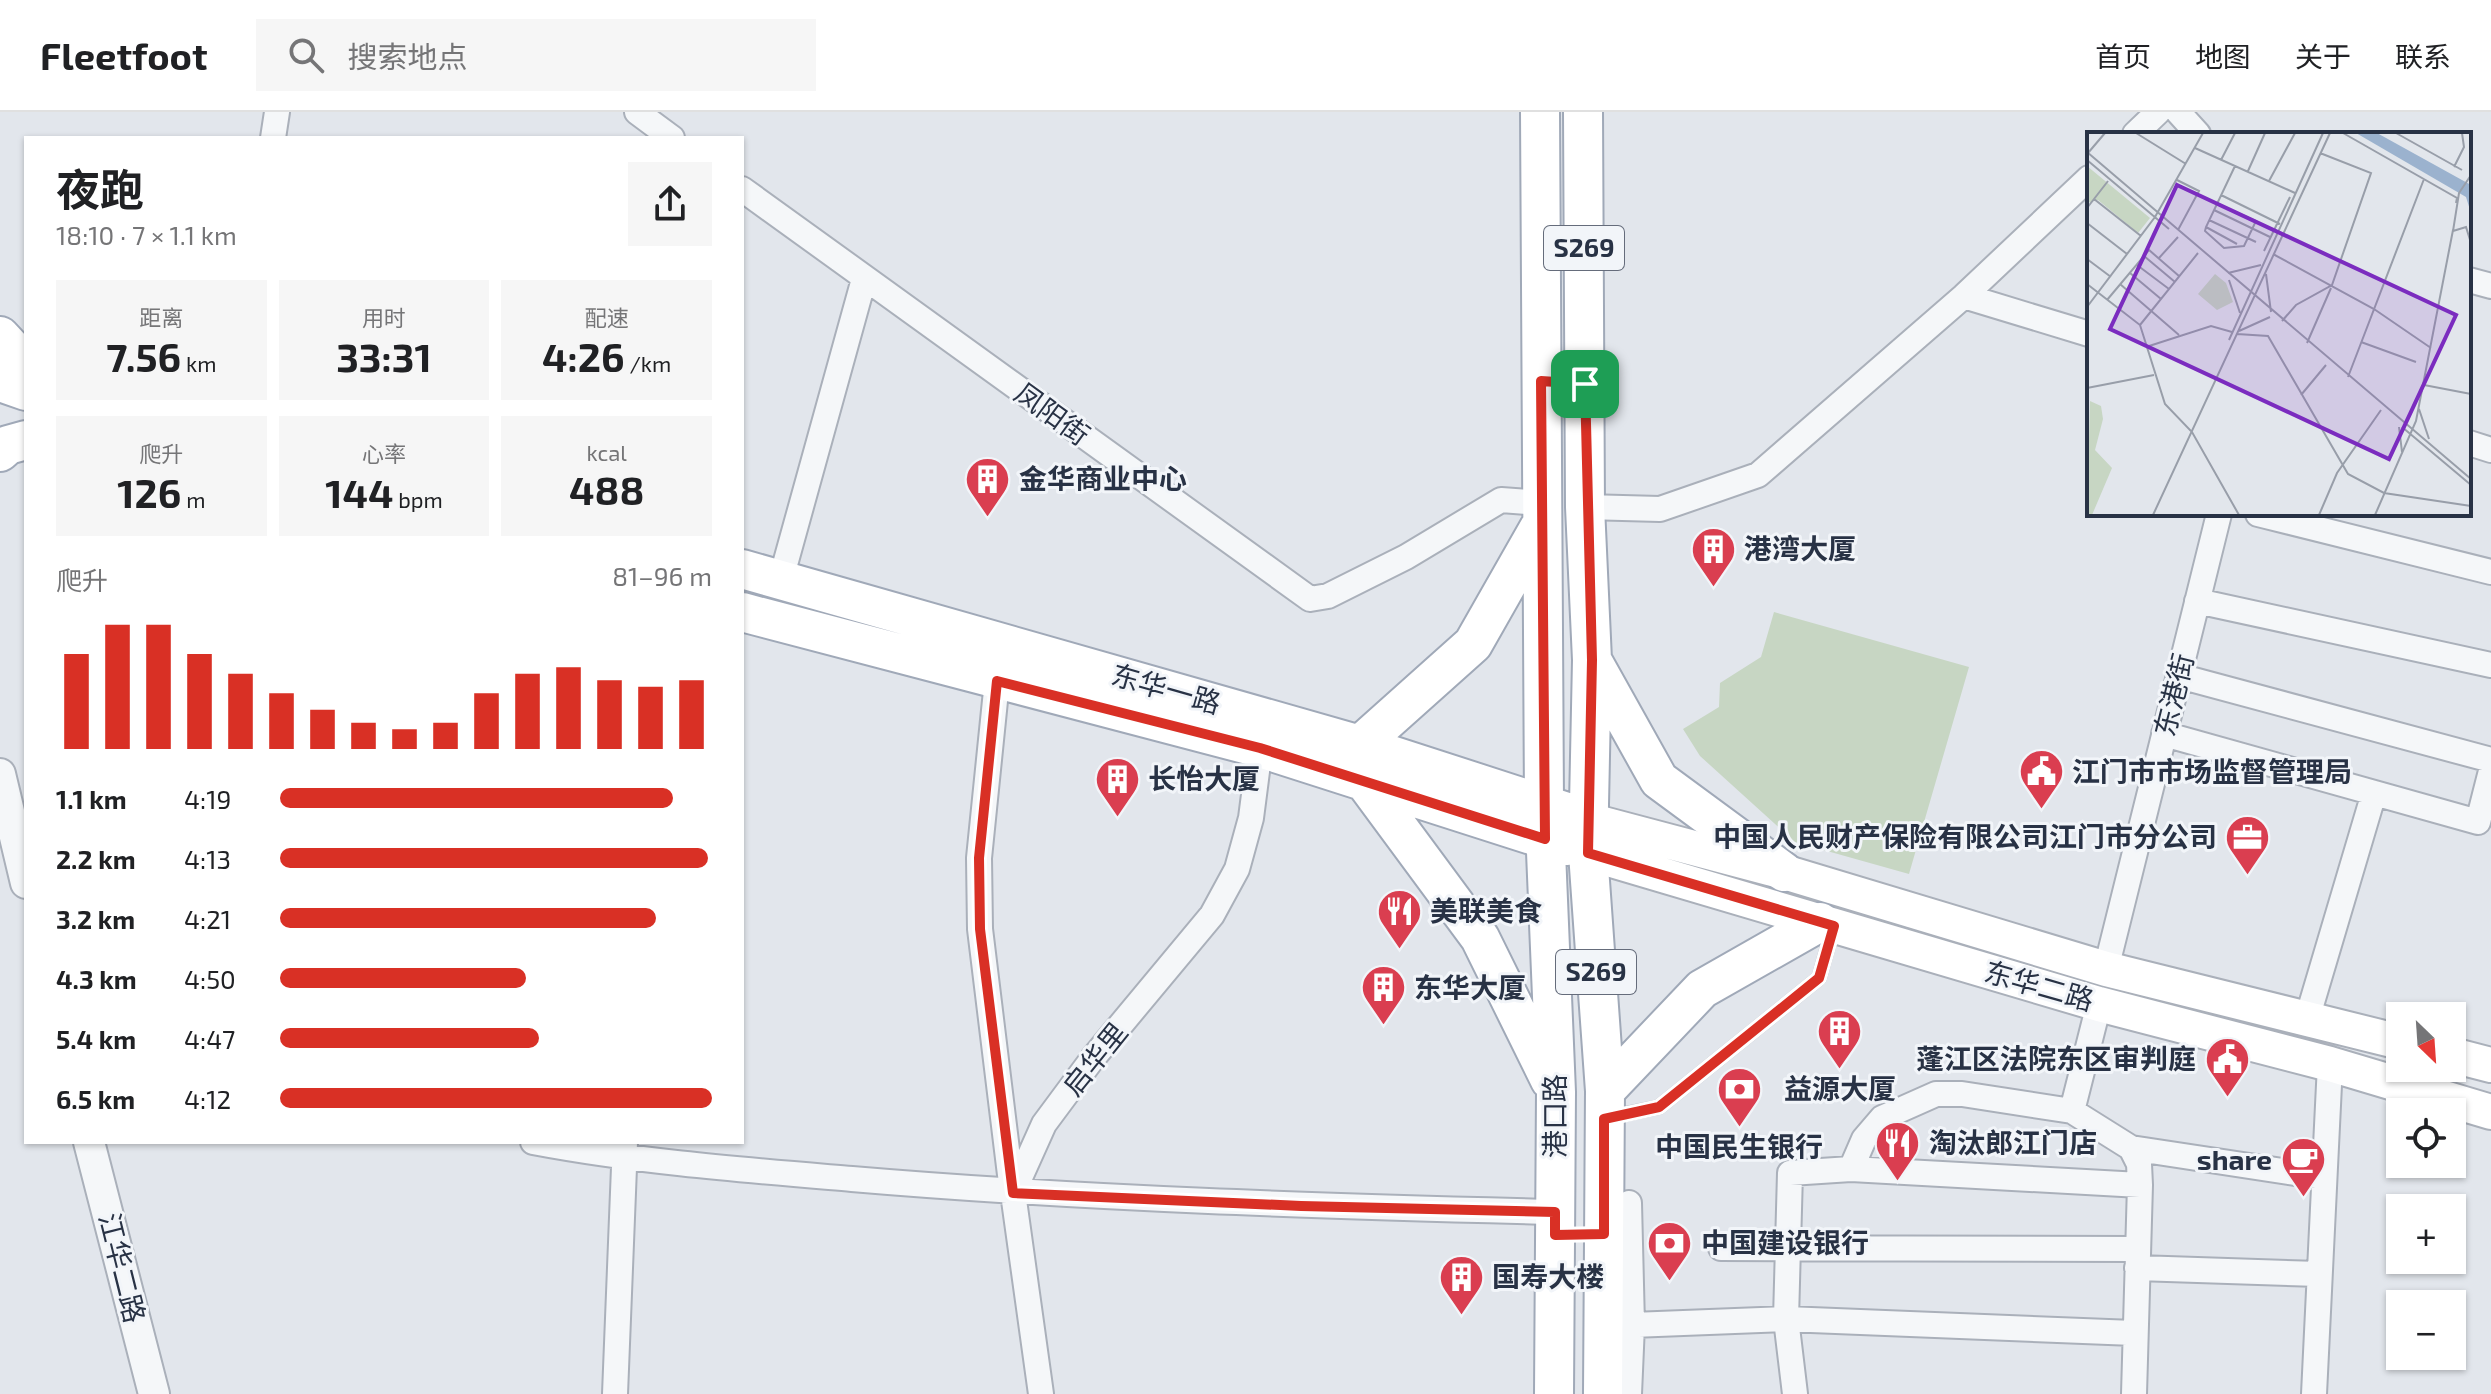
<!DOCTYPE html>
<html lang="zh">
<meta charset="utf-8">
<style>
:root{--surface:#fff;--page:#f6f6f6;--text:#202124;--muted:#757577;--line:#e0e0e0;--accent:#d93025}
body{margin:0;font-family:"Exo 2","Noto Sans SC",sans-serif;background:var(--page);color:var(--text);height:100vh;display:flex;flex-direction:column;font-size:30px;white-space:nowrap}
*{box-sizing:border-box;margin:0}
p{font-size:26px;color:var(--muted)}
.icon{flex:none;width:44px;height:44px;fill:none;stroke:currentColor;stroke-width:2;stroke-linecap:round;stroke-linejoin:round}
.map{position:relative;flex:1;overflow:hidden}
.details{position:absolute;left:24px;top:24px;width:720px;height:1008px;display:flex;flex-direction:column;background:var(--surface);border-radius:0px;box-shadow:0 2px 6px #0004}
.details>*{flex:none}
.needle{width:52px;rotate:155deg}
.buttons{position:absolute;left:2386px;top:890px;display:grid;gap:16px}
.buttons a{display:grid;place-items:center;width:80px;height:80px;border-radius:0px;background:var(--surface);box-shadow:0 2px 6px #0004;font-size:40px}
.pin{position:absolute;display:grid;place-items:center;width:68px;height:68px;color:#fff;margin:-34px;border-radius:16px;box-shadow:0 4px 12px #0006}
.round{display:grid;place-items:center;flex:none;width:84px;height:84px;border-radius:0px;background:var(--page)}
.head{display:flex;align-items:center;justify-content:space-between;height:136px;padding:0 32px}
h1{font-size:44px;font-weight:700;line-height:60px}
.metrics{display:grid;grid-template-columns:repeat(3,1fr);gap:12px;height:136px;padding:8px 32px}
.metrics div{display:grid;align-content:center;border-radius:0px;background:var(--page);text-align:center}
.metrics b{font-size:40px;font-weight:700}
.metrics small{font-size:22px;font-weight:400}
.metrics p{font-size:22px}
.chart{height:224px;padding:16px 32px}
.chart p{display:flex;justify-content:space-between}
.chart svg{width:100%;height:144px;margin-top:8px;stroke:var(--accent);stroke-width:6}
ul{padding:0 32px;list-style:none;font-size:26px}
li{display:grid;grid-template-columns:128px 96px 1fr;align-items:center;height:60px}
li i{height:20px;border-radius:10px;background:var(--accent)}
header{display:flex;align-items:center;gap:48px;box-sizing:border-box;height:112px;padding:0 40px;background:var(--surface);border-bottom:2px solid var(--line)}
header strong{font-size:38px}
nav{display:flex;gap:44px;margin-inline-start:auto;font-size:28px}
.search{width:560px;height:72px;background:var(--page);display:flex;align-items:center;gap:20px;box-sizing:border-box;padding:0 28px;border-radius:0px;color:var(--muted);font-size:30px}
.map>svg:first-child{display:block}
.green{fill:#c7d6c3}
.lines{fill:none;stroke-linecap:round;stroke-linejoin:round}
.service-casing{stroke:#aab0ba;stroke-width:16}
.minor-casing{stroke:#aab0ba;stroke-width:28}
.tertiary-casing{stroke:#aab0ba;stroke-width:34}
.secondary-casing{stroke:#aab0ba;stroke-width:38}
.primary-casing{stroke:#a0a9b8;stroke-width:42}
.service{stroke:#f5f7f9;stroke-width:12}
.minor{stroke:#f5f7f9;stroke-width:24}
.tertiary{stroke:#f5f7f9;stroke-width:30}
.secondary{stroke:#fff;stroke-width:34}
.primary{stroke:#fff;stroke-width:38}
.route-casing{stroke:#fff;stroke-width:16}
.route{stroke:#d93025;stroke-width:10}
.labels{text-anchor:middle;stroke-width:6;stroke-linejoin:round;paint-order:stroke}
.shield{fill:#f2f5f9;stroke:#656c7b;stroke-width:2}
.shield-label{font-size:26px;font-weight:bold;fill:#283245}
.street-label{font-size:28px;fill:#283245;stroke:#f2f5f9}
.poi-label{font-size:28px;font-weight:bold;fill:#283245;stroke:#f2f5f9;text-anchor:start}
.inset-road{fill:none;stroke:#989ea9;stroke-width:2}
.view{fill:#7b2cbf;fill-opacity:0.15;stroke:#7b2cbf;stroke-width:4}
.inset-edge{fill:none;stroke:#283245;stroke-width:4}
</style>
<header>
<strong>Fleetfoot</strong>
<div class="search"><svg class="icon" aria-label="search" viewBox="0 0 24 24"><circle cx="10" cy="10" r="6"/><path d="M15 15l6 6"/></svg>搜索地点</div>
<nav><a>首页</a><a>地图</a><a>关于</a><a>联系</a></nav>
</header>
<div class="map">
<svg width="2491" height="1282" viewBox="0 0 2491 1282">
<rect width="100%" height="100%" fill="#e2e6ec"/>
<path class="green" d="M1774,500L1969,555L1909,762L1795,730L1700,644L1683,617L1719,595L1720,571L1761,545Z"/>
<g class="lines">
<defs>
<path id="service" d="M1611,1005L1659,995L1819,866L1833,817"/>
<path id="minor" d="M637,0L672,26
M2178,0L2198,22
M2135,22L2158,0
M273,26L277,0
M742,77L1310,487L1328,484L1406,445L1501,388L1541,391
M2469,168L2491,174
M1964,184L2089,222
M2469,331L2491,338
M1585,395L1660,397L1758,363L1964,184L2089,66
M2258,402L2491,460
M781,467L864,167
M2197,489L2491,553
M2179,564L2491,648
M997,569L979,746L980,817L1012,1079
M2164,622L2478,710L2491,659
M2106,857L2219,402
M2307,907L2374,681
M2072,999L2099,892
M533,1030C639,1050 745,1058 852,1067C1086,1087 1320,1094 1555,1100
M2131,1036L2322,1065
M1851,1057L1864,1027L1882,1006L1936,982H1962L2072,999L2131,1036L2139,1052L2140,1073L2134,1282
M1721,1136L2138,1137
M2137,1156L2319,1162
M1632,1213L1786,1207L2134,1221
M615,1282L625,1030
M1041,1282L1013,1081L1044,1012L1093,946L1212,803L1237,757L1251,706L1260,636
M1629,1282L1632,1213L1629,1091
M1795,1282L1786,1207L1790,1061L1851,1057L2140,1073
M2314,1282L2330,952"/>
<path id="tertiary" d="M0,662L26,771
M89,1030L154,1282"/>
<path id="secondary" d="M1588,708L1784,760L2106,857L2400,930
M1588,741L2099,892L2330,952L2491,1000
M2452,943L2491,953"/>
<path id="primary" d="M1540,0L1544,692L1556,980L1554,1282
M1583,0L1585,395L1592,548L1588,741L1605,979L1603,1282
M0,224L26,252
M0,270L26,279
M0,340L8,333L26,328
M742,457L1360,633L1564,699
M742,500L1260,636L1566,734
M1592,548L1659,668L1784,760
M1360,633L1473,532L1539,416
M1364,669L1480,826L1550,968
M1605,979L1702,877L1820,810"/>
</defs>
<use href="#service" class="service-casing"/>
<use href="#minor" class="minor-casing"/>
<use href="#tertiary" class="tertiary-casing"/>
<use href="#secondary" class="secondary-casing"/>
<use href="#primary" class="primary-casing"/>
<use href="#service" class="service"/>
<use href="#minor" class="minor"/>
<use href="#tertiary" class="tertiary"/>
<use href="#secondary" class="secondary"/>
<use href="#primary" class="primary"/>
</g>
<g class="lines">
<defs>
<path id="route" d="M1541,269L1585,272L1592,548L1588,741L1834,814L1819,866L1659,995L1604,1007V1122L1555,1123V1100L1301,1094L1013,1081L980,817L979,746L997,569L1260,636L1545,727Z"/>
</defs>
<use href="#route" class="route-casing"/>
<use href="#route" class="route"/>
</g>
<defs>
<symbol id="building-pin" viewBox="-11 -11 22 30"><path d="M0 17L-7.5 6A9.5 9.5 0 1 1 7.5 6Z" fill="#da3e50" stroke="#f2f5f9"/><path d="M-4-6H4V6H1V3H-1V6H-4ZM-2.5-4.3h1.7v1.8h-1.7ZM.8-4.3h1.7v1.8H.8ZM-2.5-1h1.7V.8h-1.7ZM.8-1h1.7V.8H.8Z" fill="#fff"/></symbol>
<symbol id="civic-pin" viewBox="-11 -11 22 30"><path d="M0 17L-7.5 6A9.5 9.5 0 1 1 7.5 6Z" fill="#da3e50" stroke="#f2f5f9"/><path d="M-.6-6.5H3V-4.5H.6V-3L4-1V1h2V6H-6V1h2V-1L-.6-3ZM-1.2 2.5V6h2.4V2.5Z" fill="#fff"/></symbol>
<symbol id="office-pin" viewBox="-11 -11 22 30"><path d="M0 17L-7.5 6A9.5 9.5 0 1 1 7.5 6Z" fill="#da3e50" stroke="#f2f5f9"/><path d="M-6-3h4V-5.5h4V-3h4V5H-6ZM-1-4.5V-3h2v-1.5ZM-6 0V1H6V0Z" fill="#fff"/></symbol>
<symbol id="restaurant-pin" viewBox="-11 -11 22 30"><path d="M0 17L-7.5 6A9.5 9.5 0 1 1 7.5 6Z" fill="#da3e50" stroke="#f2f5f9"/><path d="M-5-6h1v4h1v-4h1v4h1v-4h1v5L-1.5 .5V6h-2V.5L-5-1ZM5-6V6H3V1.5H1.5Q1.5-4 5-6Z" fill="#fff"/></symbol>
<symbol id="bank-pin" viewBox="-11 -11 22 30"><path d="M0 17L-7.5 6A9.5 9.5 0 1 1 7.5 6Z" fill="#da3e50" stroke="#f2f5f9"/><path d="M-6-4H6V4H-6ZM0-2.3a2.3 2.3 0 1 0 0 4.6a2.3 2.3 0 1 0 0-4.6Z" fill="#fff"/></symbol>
<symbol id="cafe-pin" viewBox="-11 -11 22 30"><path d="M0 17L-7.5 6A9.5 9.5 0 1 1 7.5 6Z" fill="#da3e50" stroke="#f2f5f9"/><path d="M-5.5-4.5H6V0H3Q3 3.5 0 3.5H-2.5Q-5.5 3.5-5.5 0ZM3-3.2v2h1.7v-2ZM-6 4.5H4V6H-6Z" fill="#fff"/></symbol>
</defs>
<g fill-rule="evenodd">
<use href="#building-pin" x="962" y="342" width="51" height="69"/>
<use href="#building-pin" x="1688" y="412" width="51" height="69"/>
<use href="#civic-pin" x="2016" y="634" width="51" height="69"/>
<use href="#building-pin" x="1092" y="642" width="51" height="69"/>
<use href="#office-pin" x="2222" y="700" width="51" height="69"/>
<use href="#restaurant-pin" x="1374" y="774" width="51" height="69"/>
<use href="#building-pin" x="1358" y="850" width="51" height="69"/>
<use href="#building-pin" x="1814" y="894" width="51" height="69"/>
<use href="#civic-pin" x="2202" y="922" width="51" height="69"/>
<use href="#bank-pin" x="1714" y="952" width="51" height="69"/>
<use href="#restaurant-pin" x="1872" y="1006" width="51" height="69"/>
<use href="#cafe-pin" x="2278" y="1022" width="51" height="69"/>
<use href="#bank-pin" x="1644" y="1106" width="51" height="69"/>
<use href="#building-pin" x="1436" y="1140" width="51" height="69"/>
</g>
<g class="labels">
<g class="shield">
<rect x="1544" y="114" width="80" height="44" rx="6"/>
<rect x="1556" y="838" width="80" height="44" rx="6"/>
</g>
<g class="shield-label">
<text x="1584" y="145">S269</text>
<text x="1596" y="869">S269</text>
</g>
<g class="street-label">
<text transform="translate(1052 302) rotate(36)" y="10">凤阳街</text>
<text transform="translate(1166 577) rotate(16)" y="10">东华一路</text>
<text transform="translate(2174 583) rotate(-76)" y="10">东港街</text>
<text transform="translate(2039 874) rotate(16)" y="10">东华二路</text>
<text transform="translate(1095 947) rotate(-51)" y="10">启华里</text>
<text transform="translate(1555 1004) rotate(-90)" y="10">港口路</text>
<text transform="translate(122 1156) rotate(76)" y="10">江华二路</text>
</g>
<g class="poi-label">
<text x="1019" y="377">金华商业中心</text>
<text x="1744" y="447">港湾大厦</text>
<text x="2072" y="670">江门市市场监督管理局</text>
<text x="1148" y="677">长怡大厦</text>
<text x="2217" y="735" text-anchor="end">中国人民财产保险有限公司江门市分公司</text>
<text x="1430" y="809">美联美食</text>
<text x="1414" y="886">东华大厦</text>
<text x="2196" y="957" text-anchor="end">蓬江区法院东区审判庭</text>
<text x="1840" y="987" text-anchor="middle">益源大厦</text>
<text x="1929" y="1041">淘汰郎江门店</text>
<text x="1739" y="1045" text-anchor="middle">中国民生银行</text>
<text x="2272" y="1058" text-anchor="end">share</text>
<text x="1701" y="1141">中国建设银行</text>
<text x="1492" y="1175">国寿大楼</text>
</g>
</g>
<g transform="translate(2087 20)">
<rect width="384" height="384" fill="#e2e6ec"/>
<path d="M0,34L63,86L51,101L11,68L0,71ZM128,142L139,151L146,170L130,178L111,162ZM3,269L14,274L16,287L8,318L25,336L5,383H0Z" fill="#c7d6c3"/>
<path d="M269,1H290L384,53V81L379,65Z" fill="#9bb2ce"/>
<path class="inset-road" d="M49,1L99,32M256,1L370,66L369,71M309,1L375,38M108,16L208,61M0,20L384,347M1,21L18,1M0,28L82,97M134,28L148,1M367,35L377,15L375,1M161,39L178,1M384,43L372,61L366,99L379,95L384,111M90,48L112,59L91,98M182,49L208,1M134,63L193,92M7,67L54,104M130,72L169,89L157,114L137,116L118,99L119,95L148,34M0,76L21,49M127,78L183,105M122,88L169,110M0,91L40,122M119,95L150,112M177,119L203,65M186,122L287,177L344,216M57,124L88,150M72,126L91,105M0,127L24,145M50,133L82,157M43,141L74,167M141,141L174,133M179,142L184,180M142,148L153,181M0,152L53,193L78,272L105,300L152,383M33,152L92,203M20,168L62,118L92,144M0,175L68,85L116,1M195,189L209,173L245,153L284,41L233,21M53,193L111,121M152,199L183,185M150,202L181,204L261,342L297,361L384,374M142,208L236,1M274,210L329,230M220,211L244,156M59,215L124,194L145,200M261,245L337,47M337,253L384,262M0,256L67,243M214,263L239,233M332,277L342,307M312,295L315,320M315,295L384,353M66,383L243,1M232,383L250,341L294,278M288,383L329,289L366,98"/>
<path class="view" d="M90,53L369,183L302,327L23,197Z"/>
<rect width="384" height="384" class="inset-edge"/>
</g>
</svg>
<div class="buttons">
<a><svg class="needle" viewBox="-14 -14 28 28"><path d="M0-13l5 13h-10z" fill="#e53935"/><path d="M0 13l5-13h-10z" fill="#757577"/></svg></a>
<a><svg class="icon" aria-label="locate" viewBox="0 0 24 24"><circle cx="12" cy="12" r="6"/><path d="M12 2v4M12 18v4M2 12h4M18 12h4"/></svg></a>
<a>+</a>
<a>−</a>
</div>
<div class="pin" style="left:1585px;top:272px;background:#1e9e55"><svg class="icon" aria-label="arrive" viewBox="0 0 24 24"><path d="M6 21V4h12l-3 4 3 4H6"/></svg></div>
<section class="details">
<div class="head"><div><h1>夜跑</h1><p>18:10 · 7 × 1.1 km</p></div><a class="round"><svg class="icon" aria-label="share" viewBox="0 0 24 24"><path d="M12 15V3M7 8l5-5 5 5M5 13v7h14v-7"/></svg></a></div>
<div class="metrics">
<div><p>距离</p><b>7.56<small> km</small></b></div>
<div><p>用时</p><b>33:31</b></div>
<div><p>配速</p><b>4:26<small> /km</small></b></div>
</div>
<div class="metrics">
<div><p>爬升</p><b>126<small> m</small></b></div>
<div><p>心率</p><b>144<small> bpm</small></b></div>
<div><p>kcal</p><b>488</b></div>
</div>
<div class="chart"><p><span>爬升</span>81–96 m</p>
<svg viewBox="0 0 160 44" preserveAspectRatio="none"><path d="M5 44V15M15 44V6M25 44V6M35 44V15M45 44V21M55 44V27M65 44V32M75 44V36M85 44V38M95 44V36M105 44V27M115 44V21M125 44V19M135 44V23M145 44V25M155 44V23"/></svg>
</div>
<ul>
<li><b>1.1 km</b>4:19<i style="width:91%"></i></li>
<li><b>2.2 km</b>4:13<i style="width:99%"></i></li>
<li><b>3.2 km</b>4:21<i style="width:87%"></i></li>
<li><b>4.3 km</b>4:50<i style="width:57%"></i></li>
<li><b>5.4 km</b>4:47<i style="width:60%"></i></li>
<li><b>6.5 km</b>4:12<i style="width:100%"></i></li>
</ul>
</section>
</div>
